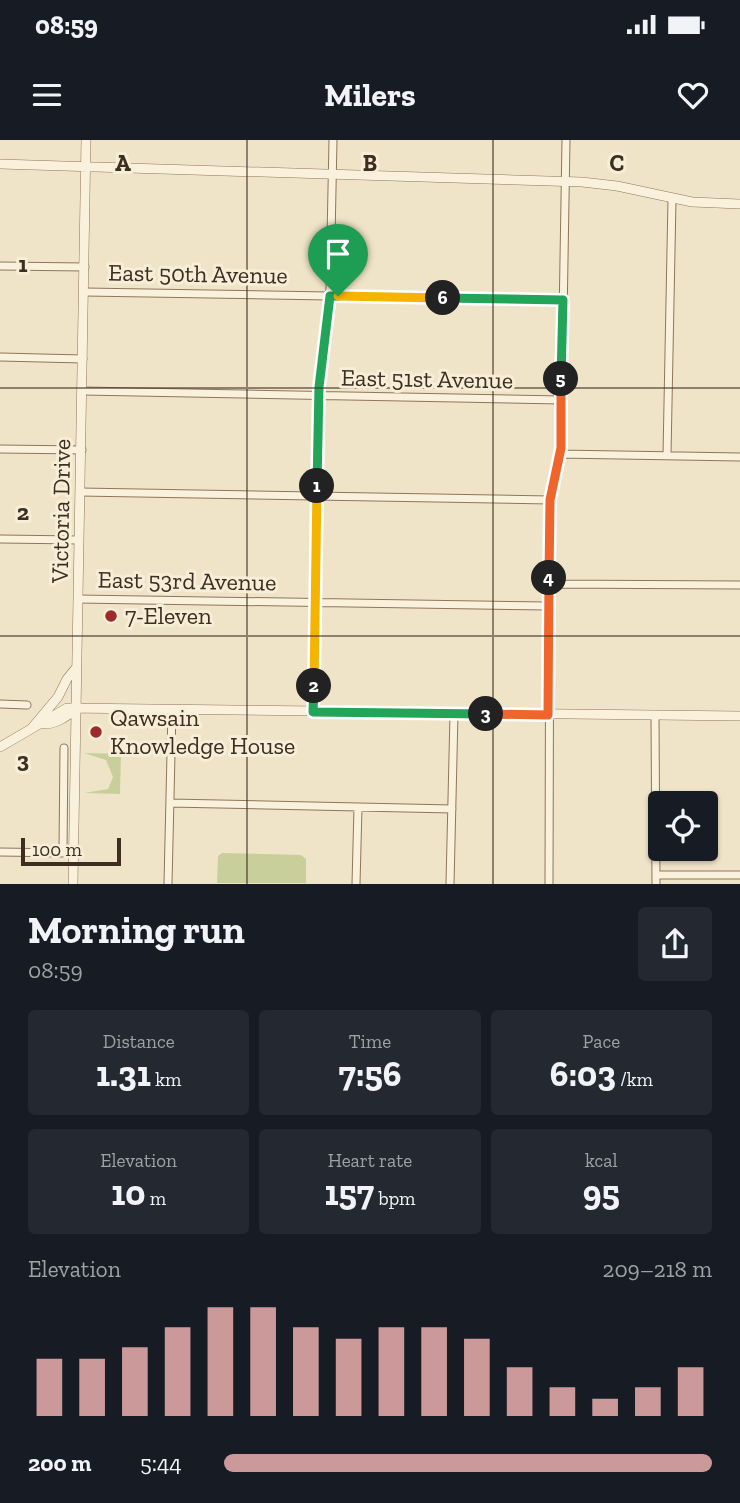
<!DOCTYPE html>
<meta charset="utf-8">
<style>
:root{--surface:#171b24;--page:#242831;--text:#f1f3f6;--muted:#9ea1a6;--accent:#cc999b}
body{margin:0;font-family:"Zilla Slab",serif;background:var(--page);color:var(--text);height:100vh;display:flex;flex-direction:column;font-size:26px;white-space:nowrap}
*{box-sizing:border-box;margin:0}
p{font-size:23px;color:var(--muted)}
.icon{flex:none;width:38px;height:38px;fill:none;stroke:currentColor;stroke-width:2;stroke-linecap:round;stroke-linejoin:round}
.map{position:relative;height:744px;overflow:hidden}
.panel{display:flex;flex-direction:column;background:var(--surface);flex:1}
.panel>*{flex:none}
.tools{position:absolute;left:648px;top:651px;display:grid;gap:14px}
.tools a{display:grid;place-items:center;width:70px;height:70px;border-radius:7px;background:var(--surface);box-shadow:0 2px 5px #0004;font-size:35px}
.scale{position:absolute;left:21px;bottom:18px;width:100px;box-sizing:border-box;padding-left:7px;border:4px solid #3d2e20;border-top:0;font-size:19px;line-height:24px;white-space:nowrap;color:#3d2e20;-webkit-text-stroke:5px #f7eed8;paint-order:stroke}
.pin{position:absolute;display:grid;place-items:center;width:60px;height:60px;color:#fff;margin:-72px -30px;border-radius:50% 50% 50% 0;rotate:-45deg;box-shadow:0 0 7px #0007}
.pin .icon{rotate:45deg}
.km{position:absolute;width:35px;height:35px;margin:-18px;border-radius:50%;background:#222;color:#fff;font-size:19px;line-height:35px;text-align:center}
.round{display:grid;place-items:center;flex:none;width:74px;height:74px;border-radius:7px;background:var(--page)}
.summary{display:flex;align-items:center;justify-content:space-between;height:119px;padding:0 28px}
h1{font-size:38px;font-weight:800;line-height:52px}
.figures{display:grid;grid-template-columns:repeat(3,1fr);gap:10px;height:119px;padding:7px 28px}
.figures div{display:grid;align-content:center;border-radius:7px;background:var(--page);text-align:center}
.figures b{font-size:35px;font-weight:800}
.figures small{font-size:19px;font-weight:400}
.figures p{font-size:19px}
.chart{height:196px;padding:14px 28px}
.chart p{display:flex;justify-content:space-between}
.chart svg{width:100%;height:126px;margin-top:7px;stroke:var(--accent);stroke-width:6}
ul{padding:0 28px;list-style:none;font-size:23px}
li{display:grid;grid-template-columns:112px 84px 1fr;align-items:center;height:52px}
li i{height:18px;border-radius:9px;background:var(--accent)}
.status{display:flex;justify-content:space-between;align-items:center;height:49px;padding:0 35px;background:var(--surface);direction:ltr}
.status svg{height:19px;fill:currentColor}
header{display:flex;justify-content:space-between;align-items:center;height:91px;padding:0 28px;background:var(--surface);font-size:32px;font-weight:800}
.map>svg:first-child{display:block}
.green{fill:#c9cf9b}
.lines{fill:none;stroke-linecap:round;stroke-linejoin:round}
.minor-casing{stroke:#8d765c;stroke-width:9}
.tertiary-casing{stroke:#8d765c;stroke-width:10}
.minor{stroke:#faf1dc;stroke-width:7}
.tertiary{stroke:#faf1dc;stroke-width:9}
.split-1-casing{stroke:#fff;stroke-width:14}
.split-2-casing{stroke:#fff;stroke-width:14}
.split-3-casing{stroke:#fff;stroke-width:14}
.split-4-casing{stroke:#fff;stroke-width:14}
.split-5-casing{stroke:#fff;stroke-width:14}
.split-6-casing{stroke:#fff;stroke-width:14}
.split-7-casing{stroke:#fff;stroke-width:14}
.split-1{stroke:#22a559;stroke-width:9}
.split-2{stroke:#f5b400;stroke-width:9}
.split-3{stroke:#22a559;stroke-width:9}
.split-4{stroke:#f0652b;stroke-width:9}
.split-5{stroke:#f0652b;stroke-width:9}
.split-6{stroke:#22a559;stroke-width:9}
.split-7{stroke:#f5b400;stroke-width:9}
.grid{fill:none;stroke:#3d2e20;stroke-width:2;stroke-opacity:0.55}
.poi-dot{fill:#9e2a2b;stroke:#f7eed8;stroke-width:2.5}
.labels{text-anchor:middle;stroke-width:6;stroke-linejoin:round;paint-order:stroke}
.street-label{font-size:24px;fill:#3d2e20;stroke:#f7eed8}
.poi-label{font-size:24px;fill:#3d2e20;stroke:#f7eed8;text-anchor:start}
.grid-label{font-size:23px;text-anchor:middle;font-weight:bold;fill:#3d2e20;stroke:#f7eed8;stroke-width:6;stroke-linejoin:round;paint-order:stroke}
</style>
<div class="status"><b>08:59</b><svg viewBox="0 0 49 12"><path d="M0 12V9h3v3zM5 12V6h3v6zM10 12V3h3v9zM15 12V0h3v12zM26 1h20v11H26zM47 4h2v5h-2z"/></svg></div>
<header><svg class="icon" aria-label="menu" viewBox="0 0 24 24"><path d="M4 6h16M4 12h16M4 18h16"/></svg>Milers<svg class="icon" aria-label="heart" viewBox="0 0 24 24"><path d="M12 20l-8-8c-3-5 5-10 8-4 3-6 11-1 8 4z"/></svg></header>
<div class="map">
<svg width="740" height="744" viewBox="0 0 740 744">
<rect width="100%" height="100%" fill="#f0e4c8"/>
<path class="green" d="M84,613L121,614L120,654L84,653L108,649L113,637L106,620Z
M222,713L301,715L306,719V743H217L218,716Z"/>
<g class="lines">
<defs>
<path id="minor" d="M0,126L85,127
M85,152L563,160
M0,217L83,219
M83,251L561,260
M0,309L82,310
M559,314L740,317
M667,315L672,59
M80,352L550,360
M0,399L79,400
M549,444L740,445
M78,459L549,466
M0,564L27,565
M313,572L319,247L330,148L333,0
M655,576L656,744
M170,663L452,669
M0,712L66,713
M63,712L64,608
M656,735H740
M168,744L172,570
M356,744L358,667
M450,744L454,574
M549,744L550,368L561,299L566,0"/>
<path id="tertiary" d="M0,24L582,42L617,46L692,62L740,64
M42,584C55,585 66,577 76,569
M32,588L58,557L67,539L76,528
M0,607L67,568L740,576
M73,744L86,0"/>
</defs>
<use href="#minor" class="minor-casing"/>
<use href="#tertiary" class="tertiary-casing"/>
<use href="#minor" class="minor"/>
<use href="#tertiary" class="tertiary"/>
</g>
<g class="lines">
<defs>
<path id="split-1" d="M317,346L319,247L330,156H338"/>
<path id="split-2" d="M314,546L317,346"/>
<path id="split-3" d="M314,546L313,572L486,574"/>
<path id="split-4" d="M486,574L548,575L549,438"/>
<path id="split-5" d="M549,438L550,360L561,308V239"/>
<path id="split-6" d="M443,158L563,160L561,239"/>
<path id="split-7" d="M338,156L443,158"/>
</defs>
<use href="#split-1" class="split-1-casing"/>
<use href="#split-2" class="split-2-casing"/>
<use href="#split-3" class="split-3-casing"/>
<use href="#split-4" class="split-4-casing"/>
<use href="#split-5" class="split-5-casing"/>
<use href="#split-6" class="split-6-casing"/>
<use href="#split-7" class="split-7-casing"/>
<use href="#split-1" class="split-1"/>
<use href="#split-2" class="split-2"/>
<use href="#split-3" class="split-3"/>
<use href="#split-4" class="split-4"/>
<use href="#split-5" class="split-5"/>
<use href="#split-6" class="split-6"/>
<use href="#split-7" class="split-7"/>
</g>
<path class="grid" d="M247,0V744M493,0V744M0,248H740M0,496H740"/>
<g class="poi-dot">
<circle cx="111" cy="476" r="7"/>
<circle cx="96" cy="592" r="7"/>
</g>
<g class="labels">
<g class="street-label">
<text transform="translate(198 134) rotate(1)" y="8">East 50th Avenue</text>
<text transform="translate(427 239) rotate(1)" y="8">East 51st Avenue</text>
<text transform="translate(61 371) rotate(-89)" y="8">Victoria Drive</text>
<text transform="translate(187 441) rotate(1)" y="8">East 53rd Avenue</text>
</g>
<g class="poi-label">
<text x="125" y="484">7-Eleven</text>
<text x="110" y="586">Qawsain<tspan x="110" dy="28">Knowledge House</tspan></text>
</g>
</g>
<g class="grid-label">
<text x="123" y="31">A</text>
<text x="370" y="31">B</text>
<text x="617" y="31">C</text>
<text x="23" y="132">1</text>
<text x="23" y="380">2</text>
<text x="23" y="628">3</text>
</g>
</svg>
<div class="tools">
<a><svg class="icon" aria-label="locate" viewBox="0 0 24 24"><circle cx="12" cy="12" r="6"/><path d="M12 2v4M12 18v4M2 12h4M18 12h4"/></svg></a>
</div>
<div class="scale">100 m</div>
<div class="pin" style="left:338px;top:156px;background:#1e9e55"><svg class="icon" aria-label="arrive" viewBox="0 0 24 24"><path d="M6 21V4h12l-3 4 3 4H6"/></svg></div>
<b class="km" style="left:317px;top:346px">1</b>
<b class="km" style="left:314px;top:546px">2</b>
<b class="km" style="left:486px;top:574px">3</b>
<b class="km" style="left:549px;top:438px">4</b>
<b class="km" style="left:561px;top:239px">5</b>
<b class="km" style="left:443px;top:158px">6</b>
</div>
<section class="panel">
<div class="summary"><div><h1>Morning run</h1><p>08:59</p></div><a class="round"><svg class="icon" aria-label="share" viewBox="0 0 24 24"><path d="M12 15V3M7 8l5-5 5 5M5 13v7h14v-7"/></svg></a></div>
<div class="figures">
<div><p>Distance</p><b>1.31<small> km</small></b></div>
<div><p>Time</p><b>7:56</b></div>
<div><p>Pace</p><b>6:03<small> /km</small></b></div>
</div>
<div class="figures">
<div><p>Elevation</p><b>10<small> m</small></b></div>
<div><p>Heart rate</p><b>157<small> bpm</small></b></div>
<div><p>kcal</p><b>95</b></div>
</div>
<div class="chart"><p><span>Elevation</span>209–218 m</p>
<svg viewBox="0 0 160 44" preserveAspectRatio="none"><path d="M5 44V24M15 44V24M25 44V20M35 44V13M45 44V6M55 44V6M65 44V13M75 44V17M85 44V13M95 44V13M105 44V17M115 44V27M125 44V34M135 44V38M145 44V34M155 44V27"/></svg>
</div>
<ul>
<li><b>200 m</b>5:44<i style="width:100%"></i></li>
</ul>
</section>
